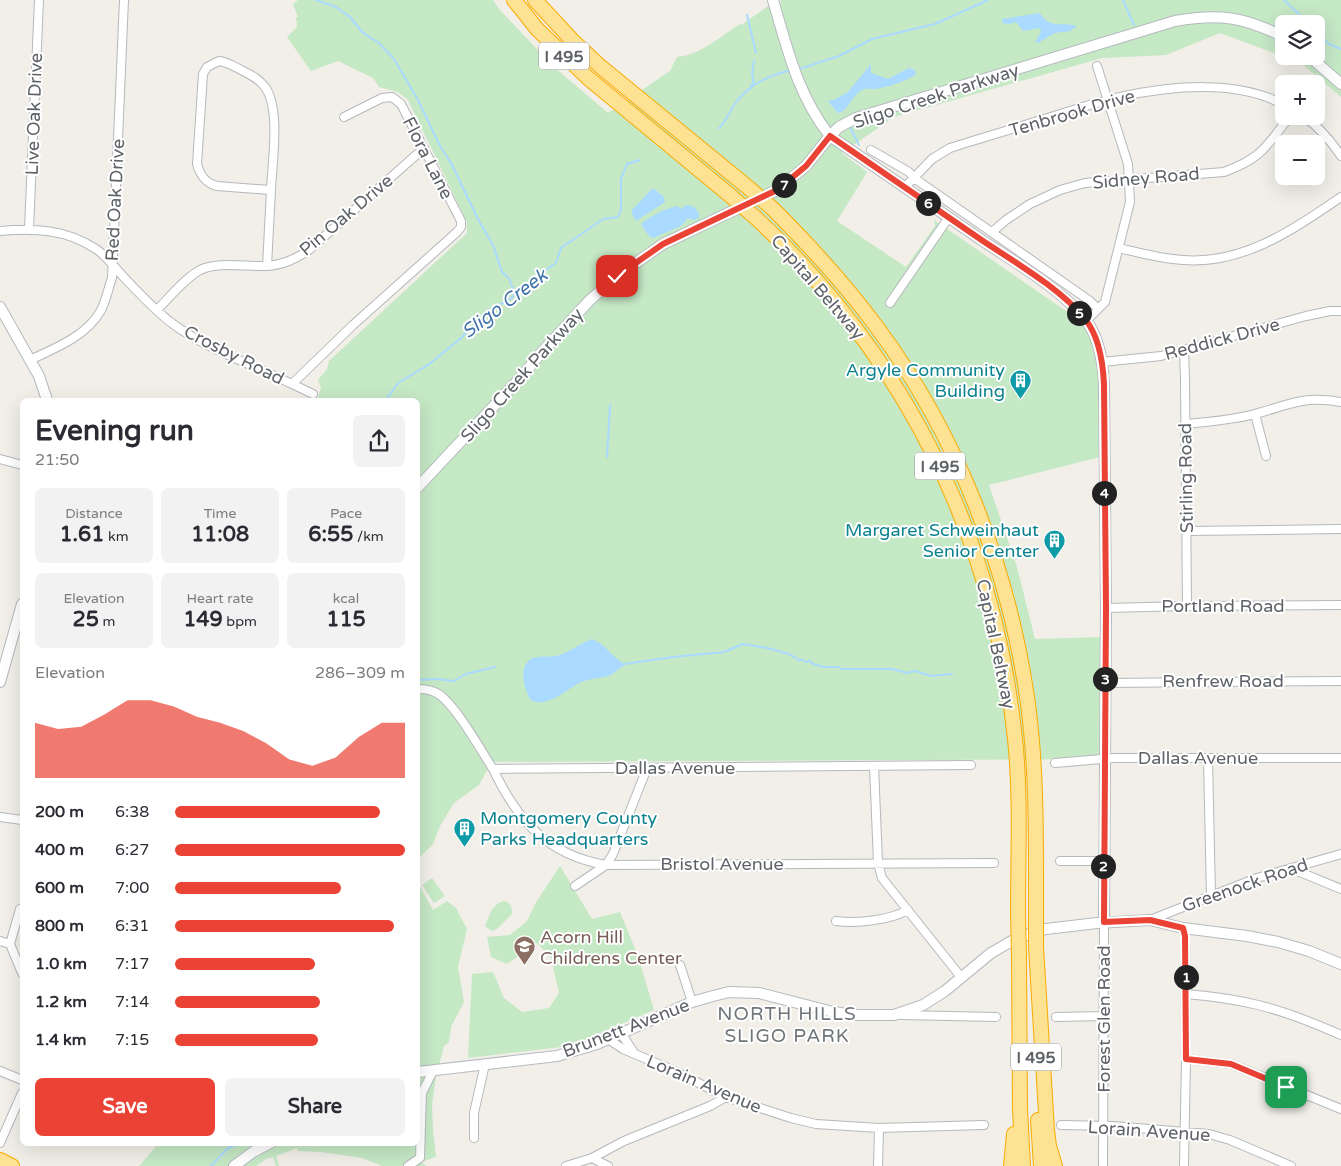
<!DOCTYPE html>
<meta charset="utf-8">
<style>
:root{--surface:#fff;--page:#f2f2f3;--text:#2b2b33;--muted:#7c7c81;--accent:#ea4335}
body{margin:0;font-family:"Varela Round",sans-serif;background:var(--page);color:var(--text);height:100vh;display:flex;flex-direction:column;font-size:19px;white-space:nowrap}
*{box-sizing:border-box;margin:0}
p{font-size:16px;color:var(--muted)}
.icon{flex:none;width:28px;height:28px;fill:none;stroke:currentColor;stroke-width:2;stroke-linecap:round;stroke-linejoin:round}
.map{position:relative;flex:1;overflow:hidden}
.details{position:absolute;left:20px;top:398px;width:400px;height:748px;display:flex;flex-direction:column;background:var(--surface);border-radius:8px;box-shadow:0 5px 20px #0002}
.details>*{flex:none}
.controls{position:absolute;left:1275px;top:15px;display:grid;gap:10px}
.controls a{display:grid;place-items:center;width:50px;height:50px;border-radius:8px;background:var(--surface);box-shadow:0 5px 20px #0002;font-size:25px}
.pin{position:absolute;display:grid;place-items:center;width:42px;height:42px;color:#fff;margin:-21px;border-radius:10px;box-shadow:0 2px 8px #0006}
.km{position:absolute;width:25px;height:25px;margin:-12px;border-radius:50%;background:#222;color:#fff;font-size:14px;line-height:25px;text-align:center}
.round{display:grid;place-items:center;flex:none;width:52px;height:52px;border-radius:8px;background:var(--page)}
.overview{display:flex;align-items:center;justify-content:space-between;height:85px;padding:0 15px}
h1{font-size:28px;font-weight:700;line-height:38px}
.figures{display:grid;grid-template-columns:repeat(3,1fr);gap:8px;height:85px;padding:5px 15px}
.figures div{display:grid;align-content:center;border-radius:8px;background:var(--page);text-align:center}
.figures b{font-size:21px;font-weight:700}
.figures small{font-size:14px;font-weight:400}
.figures p{font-size:14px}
.chart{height:140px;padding:10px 15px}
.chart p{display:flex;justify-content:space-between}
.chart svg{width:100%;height:90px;margin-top:5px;fill:var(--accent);opacity:.7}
.button{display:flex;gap:10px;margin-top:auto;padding:10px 15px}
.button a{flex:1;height:58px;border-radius:8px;background:var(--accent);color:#fff;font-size:20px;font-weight:700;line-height:58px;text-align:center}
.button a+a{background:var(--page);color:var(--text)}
ul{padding:0 15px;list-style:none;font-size:16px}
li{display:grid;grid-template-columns:80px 60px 1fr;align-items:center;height:38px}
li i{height:12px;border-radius:6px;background:var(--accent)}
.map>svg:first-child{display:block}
.green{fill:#c5e8c5;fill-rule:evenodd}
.water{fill:#aadaff}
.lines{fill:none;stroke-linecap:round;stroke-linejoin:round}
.stream{stroke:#aadaff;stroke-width:2}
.street-casing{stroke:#b5b8bc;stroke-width:10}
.secondary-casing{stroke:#b6babf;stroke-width:12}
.highway-casing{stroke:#f9ab00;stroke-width:16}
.street{stroke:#fff;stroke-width:8}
.secondary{stroke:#fff;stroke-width:10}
.highway{stroke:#fde293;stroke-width:14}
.highway-bridge-casing{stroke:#f9ab00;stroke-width:16;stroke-linecap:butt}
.highway-bridge{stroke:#fde293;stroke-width:14}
.route-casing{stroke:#fff;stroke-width:10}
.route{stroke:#ea4335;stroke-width:6}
.labels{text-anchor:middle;stroke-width:4;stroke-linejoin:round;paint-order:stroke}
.shield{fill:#fff;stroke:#8f9295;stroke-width:1}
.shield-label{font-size:16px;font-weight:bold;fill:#5f6368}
.street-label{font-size:18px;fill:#5f6368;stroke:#fff}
.culture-label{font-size:18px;fill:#0d838f;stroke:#fff;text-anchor:end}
.education-label{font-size:18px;fill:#785e54;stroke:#fff;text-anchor:start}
.water-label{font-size:19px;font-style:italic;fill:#4174aa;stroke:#fff}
.neighbourhood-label{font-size:19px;letter-spacing:1px;fill:#70757a;stroke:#fff}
</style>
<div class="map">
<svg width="1341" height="1166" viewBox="0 0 1341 1166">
<rect width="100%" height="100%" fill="#f1efe8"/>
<path class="green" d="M298,0H493L499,9L554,67L608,113L670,71L677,57C699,56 721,36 740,24L741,25L771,4L772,7L781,4L780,0H1341V97L1301,63L1220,33L1166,55L1102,58L894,117L842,153L867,172L837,221L906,267L935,226L934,220L1098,333L1100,457L989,485L1017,567L1035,639L1103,637L1104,759L495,762L486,772L479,785L454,803L440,826L433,844L418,859V400H317L321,388L318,380L327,369L329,361L467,233V222L408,100L398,92L379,87L373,78L338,61L311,71L287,37L297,27L296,17H298L293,4ZM1284,24H1316V56H1284Z
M560,866L592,919L620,912L638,956L654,1010L570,1046L468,1058L472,974L493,972L504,998L522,1012L549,1008L559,993L551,958L537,943L507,964L491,957L487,937L510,935L527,921L535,904Z
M432,878L445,896L434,903L422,885Z
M418,883L433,910L447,901L456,908L467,929L458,967L464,1002L451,1027L449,1042L444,1046L436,1076L432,1104L433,1132L436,1157L421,1162L426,1166H382L362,1158L321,1152L298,1151L297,1148L276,1156L279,1166H276L273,1157L266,1159L256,1166H139L159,1143L418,1142Z
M504,901C511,903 512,907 512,914L497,929L492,931L485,926C489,916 493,903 504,901Z"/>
<path class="water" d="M1040,13C1050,30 1061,21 1077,26L1070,31L1055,33L1038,43L1035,42L1041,32L1040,28L1023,31L1016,22L1010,24L1002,23V19Z
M871,64V73L888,79L909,68L915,70L916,74C910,80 885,88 875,89C869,89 865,88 860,91C852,97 847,112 838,113L828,101L834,100L848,92Z
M653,188L664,197L665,202L636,221L632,214V210Z
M686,205C693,205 700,210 699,218L694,220L688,218L681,226L653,238L648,235L641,224C651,216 664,209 677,206L681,209Z
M592,639C606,644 612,658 625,664L624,666C618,668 616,672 611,675C603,678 593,678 584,681C568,687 549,709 531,700C524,690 517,665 533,658C541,655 552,658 560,655C571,651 581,643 592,639Z"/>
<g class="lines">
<path class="stream" d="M316,0L336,7L350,17L363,33L379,43L394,59L418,100L439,144L452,165L479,221L493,245L502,272L509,278L515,294
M1123,0L1134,25
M1284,0L1301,16L1314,24
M747,15L756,53
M1316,25L1322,28L1321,37L1329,44L1341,49
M799,69L839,56L872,39L935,24L988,0
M750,89L754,80L752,75L754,61
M850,127L859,145
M719,128C727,121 730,110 737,101C751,83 770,75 792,70
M386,400L398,383L428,365L460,339L486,312L510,299L537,276L556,263L561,248L603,219L618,217L621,209V179L627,164L640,160
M607,457L610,405
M625,664L673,657L724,652L743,644L767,648L789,654L799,660H803L806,662L810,661L813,664L823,667H838L842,669H892L907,673L915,671L932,676L952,674
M418,680L436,679L454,681L466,674L495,667
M211,1166L227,1149L242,1142"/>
<defs>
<path id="street" d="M219,61C228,62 235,67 243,71C251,75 259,79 265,87C281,109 272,163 271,190L217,186C205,183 200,175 197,164L203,74L207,67Z
M1303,116C1318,126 1331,141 1341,156
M871,150L909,172L914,178L1090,301L1098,309
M905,187L932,159L950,148C981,138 1013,129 1044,119C1069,112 1095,102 1120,97C1170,86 1238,79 1284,105
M29,228L39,0
M0,231C34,228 66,229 96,249C105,255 113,265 120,273C137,291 153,309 173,324C205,348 255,366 292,384L353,325L457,232L461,227V221L401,104L392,97L382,98L344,117
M992,232L1006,220L1030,204L1060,190L1085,183L1224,172C1262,158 1266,147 1290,116
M1119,248C1140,253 1161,259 1183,260C1243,265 1294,229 1341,197
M267,266L271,190
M890,303L949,217
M157,310C170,297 184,279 200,270C217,261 246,267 266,266C283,265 295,259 309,250L424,148
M1087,320L1105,302L1130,202L1128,164L1097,66
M1184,351L1185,380L1187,606
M30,360C55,348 85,337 100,312C106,302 108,289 112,278L124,0
M1102,362L1161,356L1306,316L1330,311H1341
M292,384L313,394
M1255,414L1266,456
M1186,424C1209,422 1232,420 1255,414C1289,405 1303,395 1341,402
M0,459L22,465
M1187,531L1341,529
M1106,608L1187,606L1341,605
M1105,683L1341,681
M418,689C426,689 433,690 440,695C458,709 480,749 493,769L971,765
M1208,759L1211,896
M1055,763L1113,758H1341
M874,766L878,863L882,878L961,977
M493,769C518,821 547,855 606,865L994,863
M0,817L22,820
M1060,861H1103
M1290,868L1341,889
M575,886L606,865L613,854L647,768
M1150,920L1257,878L1341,854
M836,921C856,924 890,920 908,910
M1183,928L1185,936L1186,1059L1184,1166
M0,941L10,944L22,973
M10,944L20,909
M680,965L692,1002
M1186,994C1210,996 1234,999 1258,1005C1287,1012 1314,1023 1341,1035
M901,1015L996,1017
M1056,1017L1104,1016
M621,1033L634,1053
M608,1039L623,1049L677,1072L726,1097L791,1118L816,1124L879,1128L984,1125
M1186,1059L1231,1064L1341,1109
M0,1071L22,1080
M1061,1125L1113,1126L1209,1134L1230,1140L1291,1166
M474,1138V1113L485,1064
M0,1143L22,1093
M592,1158L608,1166
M408,1166L420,1158L422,1093L433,1071
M566,1166L592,1158L624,1141L710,1106L726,1097
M878,1166L879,1128
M1103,1166L1104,922"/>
<path id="secondary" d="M773,0C787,48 798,96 830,136C881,171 932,206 983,241C1016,263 1061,289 1085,319C1099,336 1103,363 1104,384L1106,608L1104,922
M1309,56L1341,84
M0,307L39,376L47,400
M418,487L523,375L541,353L589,301L617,276L663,244L777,190L806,166L830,136L839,127L856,118L1175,21C1219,13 1244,17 1284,37
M0,682L22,604
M418,1072L557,1056L597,1044L692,1002L713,996L729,992L759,993L833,1012L857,1015H894L923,1005L945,991L991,953L1017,938L1046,929L1097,923L1150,920L1183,928L1247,936L1278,942L1309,951L1341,964
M234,1166L253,1152L272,1142"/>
<path id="highway" d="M514,0L537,29L588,78L732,197
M535,0L572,40L601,67L750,189
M773,209C810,246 845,284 876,326C958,436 1009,568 1028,704C1037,772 1036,841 1036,910
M756,218C905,357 994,536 1015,739C1021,796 1018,855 1018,913
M1036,947L1047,1130L1049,1146L1055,1166
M1019,956L1020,1109L1023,1166
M1038,1120L1041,1166
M0,1160L12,1166
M1011,1166L1014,1134"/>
</defs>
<use href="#street" class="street-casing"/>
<use href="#secondary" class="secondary-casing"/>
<use href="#highway" class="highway-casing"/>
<use href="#street" class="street"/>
<use href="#secondary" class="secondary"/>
<use href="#highway" class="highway"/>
<defs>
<path id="highway-bridge" d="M750,189L773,209
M732,197L756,218
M1036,910V947
M1018,913L1019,956"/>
</defs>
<use href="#highway-bridge" class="highway-bridge-casing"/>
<use href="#highway-bridge" class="highway-bridge"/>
</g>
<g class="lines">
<defs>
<path id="route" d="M617,276L663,244L777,190L806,166L830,136C881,171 932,206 983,241C1016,263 1061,289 1085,319C1099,336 1103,364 1104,384L1106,608L1104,922L1150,920L1183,928L1185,936L1186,1059L1231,1064L1286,1087"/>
</defs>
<use href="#route" class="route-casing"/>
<use href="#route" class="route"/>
</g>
<defs>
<symbol id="building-pin" viewBox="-11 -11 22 30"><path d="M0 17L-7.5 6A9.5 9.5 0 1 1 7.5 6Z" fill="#0f9aa8" stroke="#fff"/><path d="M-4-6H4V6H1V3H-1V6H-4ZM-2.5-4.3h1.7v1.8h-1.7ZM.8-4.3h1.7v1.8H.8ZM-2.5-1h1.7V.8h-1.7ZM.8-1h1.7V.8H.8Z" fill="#fff"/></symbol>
<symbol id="school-pin" viewBox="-11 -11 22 30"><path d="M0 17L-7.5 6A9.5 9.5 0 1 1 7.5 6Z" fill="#8d6e63" stroke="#fff"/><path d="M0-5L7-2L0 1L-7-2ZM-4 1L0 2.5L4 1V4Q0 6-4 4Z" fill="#fff"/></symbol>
</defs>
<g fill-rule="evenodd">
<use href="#building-pin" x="1008" y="368" width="25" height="34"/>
<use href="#building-pin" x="1042" y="528" width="25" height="34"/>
<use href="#building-pin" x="452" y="816" width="25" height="34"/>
<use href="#school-pin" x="512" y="934" width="25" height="34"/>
</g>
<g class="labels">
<g class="shield">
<rect x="539" y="42.5" width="50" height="27" rx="4"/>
<rect x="915" y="452.5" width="50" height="27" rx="4"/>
<rect x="1011" y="1043.5" width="50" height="27" rx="4"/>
</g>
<g class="shield-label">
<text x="564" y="62">I 495</text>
<text x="940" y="472">I 495</text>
<text x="1036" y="1063">I 495</text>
</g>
<g class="street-label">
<text transform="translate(936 96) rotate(-18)" y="6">Sligo Creek Parkway</text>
<text transform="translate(1072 113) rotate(-16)" y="6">Tenbrook Drive</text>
<text transform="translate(34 114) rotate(-88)" y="6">Live Oak Drive</text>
<text transform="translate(428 158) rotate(63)" y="6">Flora Lane</text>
<text transform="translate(1146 178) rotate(-5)" y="6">Sidney Road</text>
<text transform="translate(115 200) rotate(-87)" y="6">Red Oak Drive</text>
<text transform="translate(346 215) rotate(-40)" y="6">Pin Oak Drive</text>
<text transform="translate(818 287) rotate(49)" y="6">Capital Beltway</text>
<text transform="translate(1222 339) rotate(-15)" y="6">Reddick Drive</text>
<text transform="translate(234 355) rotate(27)" y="6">Crosby Road</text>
<text transform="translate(522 375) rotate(-48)" y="6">Sligo Creek Parkway</text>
<text transform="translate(1186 478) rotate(-91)" y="6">Stirling Road</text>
<text x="1223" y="612">Portland Road</text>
<text transform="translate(996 644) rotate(78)" y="6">Capital Beltway</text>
<text x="1223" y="687">Renfrew Road</text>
<text x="1198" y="764">Dallas Avenue</text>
<text x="675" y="774">Dallas Avenue</text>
<text x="722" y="870">Bristol Avenue</text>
<text transform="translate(1245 885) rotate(-19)" y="6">Greenock Road</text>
<text transform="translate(1104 1019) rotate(-90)" y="6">Forest Glen Road</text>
<text transform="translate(626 1028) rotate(-21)" y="6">Brunett Avenue</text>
<text transform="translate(704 1084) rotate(23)" y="6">Lorain Avenue</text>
<text transform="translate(1149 1131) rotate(4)" y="6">Lorain Avenue</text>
</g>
<g class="culture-label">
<text x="1005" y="376">Argyle Community<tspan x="1005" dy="21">Building</tspan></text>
<text x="1039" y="536">Margaret Schweinhaut<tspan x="1039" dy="21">Senior Center</tspan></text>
<text x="480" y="824" text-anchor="start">Montgomery County<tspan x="480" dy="21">Parks Headquarters</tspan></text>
</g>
<g class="education-label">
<text x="540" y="943">Acorn Hill<tspan x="540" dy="21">Childrens Center</tspan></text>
</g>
<g class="water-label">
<text transform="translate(504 303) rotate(-37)" y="7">Sligo Creek</text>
</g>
<g class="neighbourhood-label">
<text x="787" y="1020">NORTH HILLS<tspan x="787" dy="22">SLIGO PARK</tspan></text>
</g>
</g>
</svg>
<div class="controls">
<a><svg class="icon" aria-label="layers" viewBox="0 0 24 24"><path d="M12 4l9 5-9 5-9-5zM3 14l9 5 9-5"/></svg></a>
<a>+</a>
<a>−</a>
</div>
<div class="pin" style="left:1286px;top:1087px;background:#1e9e55"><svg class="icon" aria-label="arrive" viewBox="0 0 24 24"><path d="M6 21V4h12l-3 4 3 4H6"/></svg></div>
<div class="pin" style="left:617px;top:276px;background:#d93025"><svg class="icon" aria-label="check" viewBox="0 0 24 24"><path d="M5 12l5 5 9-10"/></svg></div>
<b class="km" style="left:1186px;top:977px">1</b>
<b class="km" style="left:1103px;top:866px">2</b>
<b class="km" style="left:1105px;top:679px">3</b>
<b class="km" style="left:1104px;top:493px">4</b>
<b class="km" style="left:1079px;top:313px">5</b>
<b class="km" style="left:928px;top:203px">6</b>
<b class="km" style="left:784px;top:185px">7</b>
<section class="details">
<div class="overview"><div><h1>Evening run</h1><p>21:50</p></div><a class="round"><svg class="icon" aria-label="share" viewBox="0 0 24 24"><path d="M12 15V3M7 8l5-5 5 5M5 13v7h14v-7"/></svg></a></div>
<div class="figures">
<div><p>Distance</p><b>1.61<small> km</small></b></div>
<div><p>Time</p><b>11:08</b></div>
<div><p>Pace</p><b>6:55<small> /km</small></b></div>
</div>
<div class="figures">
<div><p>Elevation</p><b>25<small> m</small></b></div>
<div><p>Heart rate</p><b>149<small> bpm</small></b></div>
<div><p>kcal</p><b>115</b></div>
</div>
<div class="chart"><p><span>Elevation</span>286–309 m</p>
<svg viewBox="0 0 160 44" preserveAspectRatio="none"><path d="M0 44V17L10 20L20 19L30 13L40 6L50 6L60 9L70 14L80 17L90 21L100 27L110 35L120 38L130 34L140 24L150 17L160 17V44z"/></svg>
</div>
<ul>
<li><b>200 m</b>6:38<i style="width:89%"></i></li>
<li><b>400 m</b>6:27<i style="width:100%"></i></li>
<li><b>600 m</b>7:00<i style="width:72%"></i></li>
<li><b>800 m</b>6:31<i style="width:95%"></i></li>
<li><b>1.0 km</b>7:17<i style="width:61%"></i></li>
<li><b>1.2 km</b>7:14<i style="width:63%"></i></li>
<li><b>1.4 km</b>7:15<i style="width:62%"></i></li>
</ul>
<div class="button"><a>Save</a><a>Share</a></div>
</section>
</div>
